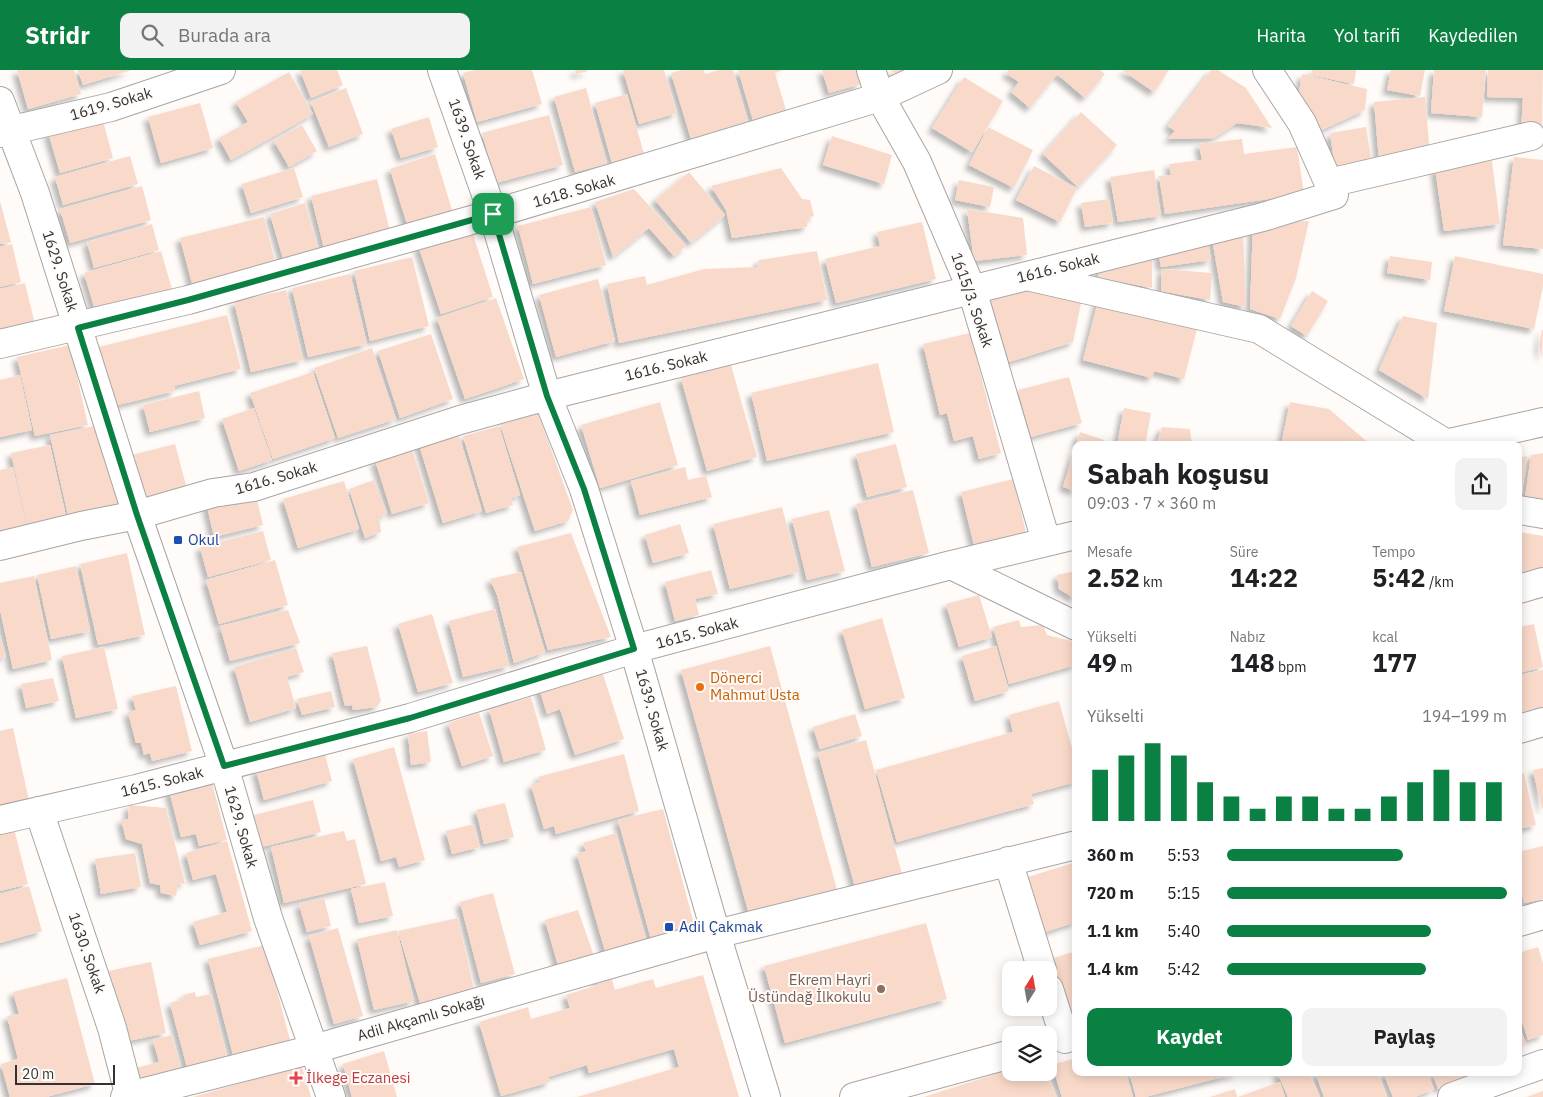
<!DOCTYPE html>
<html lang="tr">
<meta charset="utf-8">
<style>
:root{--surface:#fff;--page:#f2f2f2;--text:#202124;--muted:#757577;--accent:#0b8043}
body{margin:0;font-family:"IBM Plex Sans",sans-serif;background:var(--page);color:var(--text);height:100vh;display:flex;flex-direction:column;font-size:19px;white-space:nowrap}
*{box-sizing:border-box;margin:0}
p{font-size:16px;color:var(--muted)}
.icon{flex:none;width:28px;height:28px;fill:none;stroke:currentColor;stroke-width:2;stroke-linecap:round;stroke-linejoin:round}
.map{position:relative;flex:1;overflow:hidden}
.panel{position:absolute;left:1072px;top:371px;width:450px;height:635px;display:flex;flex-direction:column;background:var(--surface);border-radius:10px;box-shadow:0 2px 12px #0003}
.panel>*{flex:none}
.needle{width:32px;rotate:11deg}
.fabs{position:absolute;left:1002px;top:891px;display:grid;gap:10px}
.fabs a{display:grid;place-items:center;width:55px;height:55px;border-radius:10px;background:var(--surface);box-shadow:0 2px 12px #0003;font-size:25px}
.scale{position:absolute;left:15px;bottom:12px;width:100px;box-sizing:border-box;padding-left:5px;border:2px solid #333231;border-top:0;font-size:14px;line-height:18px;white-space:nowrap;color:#333231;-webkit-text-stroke:4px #fefbf9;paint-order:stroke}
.pin{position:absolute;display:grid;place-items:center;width:42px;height:42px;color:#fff;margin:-21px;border-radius:10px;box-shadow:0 2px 8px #0006}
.round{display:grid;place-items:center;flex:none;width:52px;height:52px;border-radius:10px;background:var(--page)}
.summary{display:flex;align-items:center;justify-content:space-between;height:85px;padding:0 15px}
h1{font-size:28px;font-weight:700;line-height:38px}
.figures{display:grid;grid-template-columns:repeat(3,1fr);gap:8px;height:85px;padding:5px 15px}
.figures div{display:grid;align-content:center}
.figures b{font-size:25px;font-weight:700}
.figures small{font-size:14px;font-weight:400}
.figures p{font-size:14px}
.chart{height:140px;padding:10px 15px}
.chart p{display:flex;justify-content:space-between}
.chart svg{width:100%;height:90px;margin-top:5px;stroke:var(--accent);stroke-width:6}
.button{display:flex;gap:10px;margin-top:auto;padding:10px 15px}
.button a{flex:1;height:58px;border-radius:10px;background:var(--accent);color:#fff;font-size:20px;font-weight:700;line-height:58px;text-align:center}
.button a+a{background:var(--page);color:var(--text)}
ul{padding:0 15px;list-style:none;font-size:16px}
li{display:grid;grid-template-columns:80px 60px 1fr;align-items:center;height:38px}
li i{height:12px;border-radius:6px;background:var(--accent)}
header{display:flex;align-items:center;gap:30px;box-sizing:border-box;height:70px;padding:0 25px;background:var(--accent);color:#fff}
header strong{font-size:24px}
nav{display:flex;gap:28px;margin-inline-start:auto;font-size:18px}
.search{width:350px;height:45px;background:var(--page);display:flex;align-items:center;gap:12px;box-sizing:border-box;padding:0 18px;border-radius:10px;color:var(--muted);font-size:19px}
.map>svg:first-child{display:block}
.building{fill:#f9daca;filter:url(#shadow)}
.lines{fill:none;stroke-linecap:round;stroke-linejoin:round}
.minor-casing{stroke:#a8a5a3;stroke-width:30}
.tertiary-casing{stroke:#a8a5a3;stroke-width:30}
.secondary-casing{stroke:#a8a5a3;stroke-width:30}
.minor{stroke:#fff;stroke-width:28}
.tertiary{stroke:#fff;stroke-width:28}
.secondary{stroke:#fff;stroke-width:28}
.route-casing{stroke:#fff;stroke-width:10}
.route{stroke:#0b8043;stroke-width:6}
.transit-dot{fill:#1a4fb4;stroke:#fefbf9;stroke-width:2}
.food-dot{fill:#e8710a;stroke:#fefbf9;stroke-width:2}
.education-dot{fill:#8d6e63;stroke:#fefbf9;stroke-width:2}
.health-dot{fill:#e0444e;stroke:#fefbf9;stroke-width:2}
.labels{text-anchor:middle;stroke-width:4;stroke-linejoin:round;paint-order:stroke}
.street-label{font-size:15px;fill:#333231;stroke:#fefbf9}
.transit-label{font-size:15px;fill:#164399;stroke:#fefbf9;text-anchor:start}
.food-label{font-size:15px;fill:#c56008;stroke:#fefbf9;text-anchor:start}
.education-label{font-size:15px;fill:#785e54;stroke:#fefbf9;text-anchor:end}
.health-label{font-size:15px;fill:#be3a42;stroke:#fefbf9;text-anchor:start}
</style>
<header>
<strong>Stridr</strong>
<div class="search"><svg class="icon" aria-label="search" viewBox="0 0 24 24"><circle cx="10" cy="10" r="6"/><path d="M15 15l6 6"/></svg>Burada ara</div>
<nav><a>Harita</a><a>Yol tarifi</a><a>Kaydedilen</a></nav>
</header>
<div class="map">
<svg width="1543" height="1027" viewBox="0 0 1543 1027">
<defs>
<filter id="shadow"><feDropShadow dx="-4.5" dy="4.5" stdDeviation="2.5" flood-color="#0004"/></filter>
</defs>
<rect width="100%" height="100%" fill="#fefbf9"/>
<path class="building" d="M17,0H74L81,24L28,39Z
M78,0H132L83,15Z
M300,0H337L343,15L311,28Z
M475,0H532L542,34L477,52L463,3Z
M575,0H588V1L576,4Z
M623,0H664L677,43L639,54Z
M682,0H704L705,4L719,0H733L748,52L691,69L671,3Z
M738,0H783L775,3L788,47L755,57Z
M822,0H857L861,14L829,23Z
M890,0H912L905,10Z
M1009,0H1100L1105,4L1085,28L1057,4L1030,38L1011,22L1019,12L1006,3Z
M1122,0H1169L1154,22Z
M1211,0H1218L1246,18L1272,58L1237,53L1214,68L1168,69L1175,61L1168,56Z
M1312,0H1356L1354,14L1311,5Z
M1391,0H1425L1420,26L1387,20Z
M1434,0H1486L1482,47L1431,43Z
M1488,0H1543L1542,62H1521L1523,28L1487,27Z
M289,2L313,44L231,90L219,68L248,52L236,32Z
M1302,4L1367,19L1365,40L1313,64L1297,34Z
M964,7L1003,31L972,82L932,58Z
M346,18L363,64L329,77L311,32Z
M586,18L607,94L575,102L554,27Z
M627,24L644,84L612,93L595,33Z
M1425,27L1430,85L1379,90L1374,32Z
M200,33L213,78L161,93L148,47Z
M1081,42L1117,75L1078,117L1043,84Z
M549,45L563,95L496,113L482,63Z
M102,47L113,88L60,103L48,62Z
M429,47L438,77L401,88L391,59Z
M302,55L317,81L289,97L274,71Z
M988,57L1033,80L1014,118L969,95Z
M1366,57L1373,100L1336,105L1330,63Z
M832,66L892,85L884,114L823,95Z
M1242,69L1244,84L1297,77L1304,124L1165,144L1159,106L1171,105L1169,94L1202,90L1199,74Z
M435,84L452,140L407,154L390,99Z
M130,86L138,114L63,135L55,107Z
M1514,87L1543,90V179L1503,175Z
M1492,91L1500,154L1444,161L1435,98Z
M1034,96L1077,118L1060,152L1016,130Z
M294,98L303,127L251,143L242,114Z
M781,98L802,129L810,130L814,146L808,148L807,157L732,168L726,140L711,116Z
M1154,100L1161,146L1118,152L1110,107Z
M689,102L725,145L691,173L655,130Z
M377,109L390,161L324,178L311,126Z
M959,110L994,117L990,137L955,130Z
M142,116L151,150L70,173L60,139Z
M634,119L686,176L674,186L649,158L613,187L595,132Z
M1109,129L1113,153L1085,157L1081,133Z
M0,131L11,172L0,174Z
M305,133L319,181L284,192L270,144Z
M591,137L606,195L533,214L518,156Z
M967,139L1023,148L1027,185L974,191Z
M264,147L277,200L194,221L180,168Z
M1309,151L1296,208L1280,249L1250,239L1253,153Z
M922,152L936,209L836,233L825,189L880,176L877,162Z
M152,154L159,180L94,198L87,172Z
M471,158L493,227L441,244L418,175Z
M1243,158L1246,237L1223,232L1211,163Z
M1207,168L1211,190L1161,197L1157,175Z
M12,174L21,212L0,217V177Z
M161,181L172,219L95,240L84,203Z
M817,181L827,230L619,273L607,214L645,206L647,215L704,199L757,197L759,190Z
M1152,184V218L1098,207V198Z
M1390,186L1432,192L1430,210L1387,203Z
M1455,186L1543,204V216L1534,259L1444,241Z
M412,187L429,256L370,271L354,201Z
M1162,199L1212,203L1210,230L1161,221Z
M350,204L367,274L308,287L292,218Z
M598,209L615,271L556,287L539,225Z
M25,213L37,263L0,272V219Z
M1028,216L1082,228L1073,272L1009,292L990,227Z
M286,220L303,290L251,302L234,232Z
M1312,221L1328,231L1307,266L1291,256Z
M1100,223L1198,255L1184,309L1154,301L1152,308L1083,290Z
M496,228L524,309L465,329L437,248Z
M227,245L241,299L174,316L175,321L110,337L95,278Z
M1403,246L1437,253L1428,329L1379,300Z
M1542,260H1543L1542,289L1539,275Z
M970,263L1001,383L979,389L973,366L954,371L947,343L940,345L923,274Z
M431,264L453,329L400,348L378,281Z
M70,275L88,355L35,366L17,287Z
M372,278L396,349L338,368L314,298Z
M878,293L894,362L767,391L751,323Z
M731,295L757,387L707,401L681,308Z
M313,302L335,368L273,389L250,323Z
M20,305L32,360L0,367V310Z
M1069,307L1082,353L1031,367L1018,320Z
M199,321L205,348L150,362L143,335Z
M660,332L678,395L600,418L581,355Z
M1290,332L1329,339L1371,375H1281Z
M254,338L272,390L239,401L222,349Z
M1124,338L1151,343L1145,375H1117Z
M538,343L573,440L568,451L535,461L500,354Z
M103,354L121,434L68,445L50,365Z
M456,356L482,441L443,453L417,368Z
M499,356L520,425L511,428L513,435L486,443L463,366Z
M1162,357L1190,359L1192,375H1156Z
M1080,362L1104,370L1102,375H1076V421L1063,417Z
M175,374L187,419L144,430L132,385Z
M896,374L907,417L867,427L856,384Z
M50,375L66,446L27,455L11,383Z
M412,379L429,433L392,444L375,390Z
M1543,383V432L1525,427L1531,385Z
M1527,386L1521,427H1519V388Z
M13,397L26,454L0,460V400Z
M685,397L688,410L706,406L712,427L640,445L631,411Z
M1013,409L1027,466L975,479L961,422Z
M374,410L387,443L379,447L381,462L365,468L349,419Z
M344,411L359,459L298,478L283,429Z
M913,420L929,483L872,497L856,434Z
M255,421L263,455L214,467L206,432Z
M782,437L799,502L730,519L713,454Z
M829,440L845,501L807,510L792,449Z
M680,454L689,483L653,493L645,465Z
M263,461L271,490L208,507L200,477Z
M1519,462L1543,466V504L1519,509Z
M571,463L611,567L548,580L517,477Z
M127,483L145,565L98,575L80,494Z
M275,490L288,535L219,554L206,510Z
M76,496L90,561L51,569L37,505Z
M711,500L718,524L695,529L699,545L675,551L665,512Z
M1076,501V529L1059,519L1057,505Z
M521,502L545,582L514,593L497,525L490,509Z
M34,506L52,590L13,599L0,540V513Z
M979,525L992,567L959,577L946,534Z
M495,539L509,596L463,607L449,551Z
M288,540L300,573L230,591L220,556Z
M432,544L453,613L418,622L398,554Z
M882,548L905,628L865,639L842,560Z
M1019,550L1021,557L1043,555L1047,565L1076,572V595L1009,614L993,557Z
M1534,554L1543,597L1519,603V557Z
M0,566L6,587L0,588Z
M367,576L381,631L376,637L353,640L352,635L345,636L332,583Z
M770,576L837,820L749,844L681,600Z
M996,576L1009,621L975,631L962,586Z
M104,577L118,639L76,648L62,586Z
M296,578L304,602L287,607L296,638L250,652L234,597Z
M600,595L624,669L575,685L560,639L547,644L538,615Z
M1543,600V640L1519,646V605Z
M53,608L59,631L26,638L21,614Z
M176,616L192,681L152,691L150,683L144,685L141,673H136L128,642L136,640L132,626Z
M331,621L335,637L302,645L297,629Z
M531,627L546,680L504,692L489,639Z
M1059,631L1076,693V712L1031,724L1034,734L897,772L876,700L1013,662L1009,645Z
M479,643L493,686L462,696L448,653Z
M855,644L862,666L820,679L813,657Z
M13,658L30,735L0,742V661Z
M427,661L431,692L411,695L408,664Z
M866,670L902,804L855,817L818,683Z
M394,677L425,790L399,797L396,787L381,791L353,689Z
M324,681L332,711L264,730L256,700Z
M624,684L639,741L556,764L554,756L544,759L531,715L540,712L538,707Z
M1543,698V738L1542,739L1533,700Z
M1524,703L1536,755L1519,759V704Z
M211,709L227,770L199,776L196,764L181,767L169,720Z
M313,730L321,762L262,777L254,745Z
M505,733L514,767L484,774L476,740Z
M129,735L166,738L185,814L178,813L176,826L161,823L160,815L150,813L142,774L126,769L121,749H128Z
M663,739L696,861L652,873L618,750Z
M474,754L480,777L452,784L446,761Z
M13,755L28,814L0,821V758Z
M344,761L347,771L355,769L366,814L284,833L271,777Z
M616,763L646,869L634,872L636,880L616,886L614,879L605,881L577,784L586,781L583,773Z
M227,771L252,861L200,875L193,852L227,842L216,804L193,810L186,783Z
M1543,776V829L1524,833L1519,810V782Z
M135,783L141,817L101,824L95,789Z
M1076,792V852L1039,864L1022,809Z
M385,812L393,846L359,853L351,819Z
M29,816L42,861L0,873V824Z
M493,823L515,904L481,913L460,832Z
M324,828L331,856L307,862L299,834Z
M578,840L598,897L561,906L545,850Z
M458,848L475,924L421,936L398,861Z
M926,853L947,929L785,973L764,896Z
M338,858L363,946L334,954L309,866Z
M397,860L414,931L374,940L357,869Z
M265,875L290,970L233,985L208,889Z
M1538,877L1543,893V965L1528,970L1519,942V883Z
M1076,881V942L1065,946L1048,890Z
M151,892L166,963L119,973L104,902Z
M703,905L739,1027H577L679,997L674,979L589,1003L587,995L548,1007L550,1012L501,1026L479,952L528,937L531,949L570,938L566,925L598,915L596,910L611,906L615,920L653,909L656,918Z
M67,908L95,1014L46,1027H10L1,994L18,989L7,946L19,944L13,922Z
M195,922L196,927L211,924L228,990L188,1001L170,933L184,929L183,925Z
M1519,955L1526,974L1519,977Z
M172,965L183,1008L134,1021L128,1000L159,992L153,970Z
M384,981L397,1027H352L343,994Z
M1076,988V1002H1126L1133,1027H1062L1052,995Z
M301,993L311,1027H193L252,1010L251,1008Z
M1011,999V1002H1045L1057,1027H924Z
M1129,1002H1238V1003L1145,1027H1136Z
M1277,1002H1309L1320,1027H1288Z
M1315,1002H1378L1387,1027H1324Z
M1383,1002H1427L1434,1019L1415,1027H1393Z
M1432,1002H1484V1003L1438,1019Z
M1280,1012L1285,1027H1238Z
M1235,1019L1237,1027H1210Z
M1543,1021V1027H1527Z"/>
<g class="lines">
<defs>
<path id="minor" d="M442,0L493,144L547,326L584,419L634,579
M871,0L880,27L917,92L972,220L1046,471
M0,63L111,37L221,0
M1329,113L1531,66
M1031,207L1259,259L1445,373
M0,274L188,230L493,144L880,27L938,0
M1441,375L1543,352
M0,476L81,456L137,445L213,423L254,417L460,350L547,326L1263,147L1334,125L1302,53L1267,0
M1519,659L1543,652
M224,696L268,848L314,979
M39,741L112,958L130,1027
M1008,791L1042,900
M1519,852L1543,845
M716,864L1076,775
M1049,919L1065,969
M854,1027L1011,984"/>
<path id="tertiary" d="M0,31L35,123L137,445L224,696
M314,979L331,1027
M125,1027L314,979L716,864"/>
<path id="secondary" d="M1519,440L1543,444
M951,495L1076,556
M1519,519L1543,512
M634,579L716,864L766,1027
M0,750L136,719L410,648L634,579L951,495L1076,465
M1452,1027L1543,994"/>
</defs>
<use href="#minor" class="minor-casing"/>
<use href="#tertiary" class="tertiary-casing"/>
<use href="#secondary" class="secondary-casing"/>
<use href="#minor" class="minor"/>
<use href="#tertiary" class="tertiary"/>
<use href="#secondary" class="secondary"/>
</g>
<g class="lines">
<defs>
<path id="route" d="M493,144L547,326L584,419L634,579L410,648L224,696L137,445L78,258L188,230Z"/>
</defs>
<use href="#route" class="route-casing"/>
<use href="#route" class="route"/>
</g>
<g class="transit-dot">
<rect x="173" y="465" width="10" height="10" rx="2.5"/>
<rect x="664" y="852" width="10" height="10" rx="2.5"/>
</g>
<circle class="food-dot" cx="700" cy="617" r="5"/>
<circle class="education-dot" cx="881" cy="919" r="5"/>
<path class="health-dot" d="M293.5 1000.5h5v5h5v5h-5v5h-5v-5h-5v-5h5z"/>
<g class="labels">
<g class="street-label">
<text transform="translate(111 34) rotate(-16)" y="5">1619. Sokak</text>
<text transform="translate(467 69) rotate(71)" y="5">1639. Sokak</text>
<text transform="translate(574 121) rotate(-16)" y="5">1618. Sokak</text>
<text transform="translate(1058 198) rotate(-14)" y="5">1616. Sokak</text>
<text transform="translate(60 201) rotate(72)" y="5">1629. Sokak</text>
<text transform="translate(972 230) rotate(71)" y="5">1615/3. Sokak</text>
<text transform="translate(666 296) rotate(-14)" y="5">1616. Sokak</text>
<text transform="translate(276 408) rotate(-16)" y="5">1616. Sokak</text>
<text transform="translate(697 563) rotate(-15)" y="5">1615. Sokak</text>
<text transform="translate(652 640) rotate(74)" y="5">1639. Sokak</text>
<text transform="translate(162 712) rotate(-14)" y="5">1615. Sokak</text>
<text transform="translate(241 757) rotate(74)" y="5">1629. Sokak</text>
<text transform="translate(87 883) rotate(71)" y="5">1630. Sokak</text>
<text transform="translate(421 948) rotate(-16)" y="5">Adil Akçamlı Sokağı</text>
</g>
<g class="transit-label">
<text x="188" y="475">Okul</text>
<text x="679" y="862">Adil Çakmak</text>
</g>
<g class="food-label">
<text x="710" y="613">Dönerci<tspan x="710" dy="17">Mahmut Usta</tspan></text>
</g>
<g class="education-label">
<text x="871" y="915">Ekrem Hayri<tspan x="871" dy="17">Üstündağ İlkokulu</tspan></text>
</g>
<g class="health-label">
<text x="306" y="1013">İlkege Eczanesi</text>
</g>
</g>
</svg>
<div class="fabs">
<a><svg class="needle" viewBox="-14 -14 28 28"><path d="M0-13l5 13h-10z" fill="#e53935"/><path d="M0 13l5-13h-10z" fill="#757577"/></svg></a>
<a><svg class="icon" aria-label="layers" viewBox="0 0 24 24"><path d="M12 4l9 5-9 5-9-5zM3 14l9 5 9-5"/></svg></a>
</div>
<div class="scale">20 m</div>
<div class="pin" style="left:493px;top:144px;background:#1e9e55"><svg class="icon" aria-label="arrive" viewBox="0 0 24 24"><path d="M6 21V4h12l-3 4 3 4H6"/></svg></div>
<section class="panel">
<div class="summary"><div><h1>Sabah koşusu</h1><p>09:03 · 7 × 360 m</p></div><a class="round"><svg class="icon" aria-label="share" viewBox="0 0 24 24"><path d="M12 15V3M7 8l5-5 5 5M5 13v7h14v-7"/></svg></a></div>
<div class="figures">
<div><p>Mesafe</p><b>2.52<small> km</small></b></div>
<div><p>Süre</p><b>14:22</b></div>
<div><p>Tempo</p><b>5:42<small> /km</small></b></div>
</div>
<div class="figures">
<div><p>Yükselti</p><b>49<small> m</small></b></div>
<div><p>Nabız</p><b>148<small> bpm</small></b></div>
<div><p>kcal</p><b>177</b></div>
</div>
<div class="chart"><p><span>Yükselti</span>194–199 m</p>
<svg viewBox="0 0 160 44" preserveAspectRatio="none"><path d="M5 44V19M15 44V12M25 44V6M35 44V12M45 44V25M55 44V32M65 44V38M75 44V32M85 44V32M95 44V38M105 44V38M115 44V32M125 44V25M135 44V19M145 44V25M155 44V25"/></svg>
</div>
<ul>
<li><b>360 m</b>5:53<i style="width:63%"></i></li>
<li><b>720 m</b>5:15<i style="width:100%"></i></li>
<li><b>1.1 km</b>5:40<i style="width:73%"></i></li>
<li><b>1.4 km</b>5:42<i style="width:71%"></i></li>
</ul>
<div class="button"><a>Kaydet</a><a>Paylaş</a></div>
</section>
</div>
